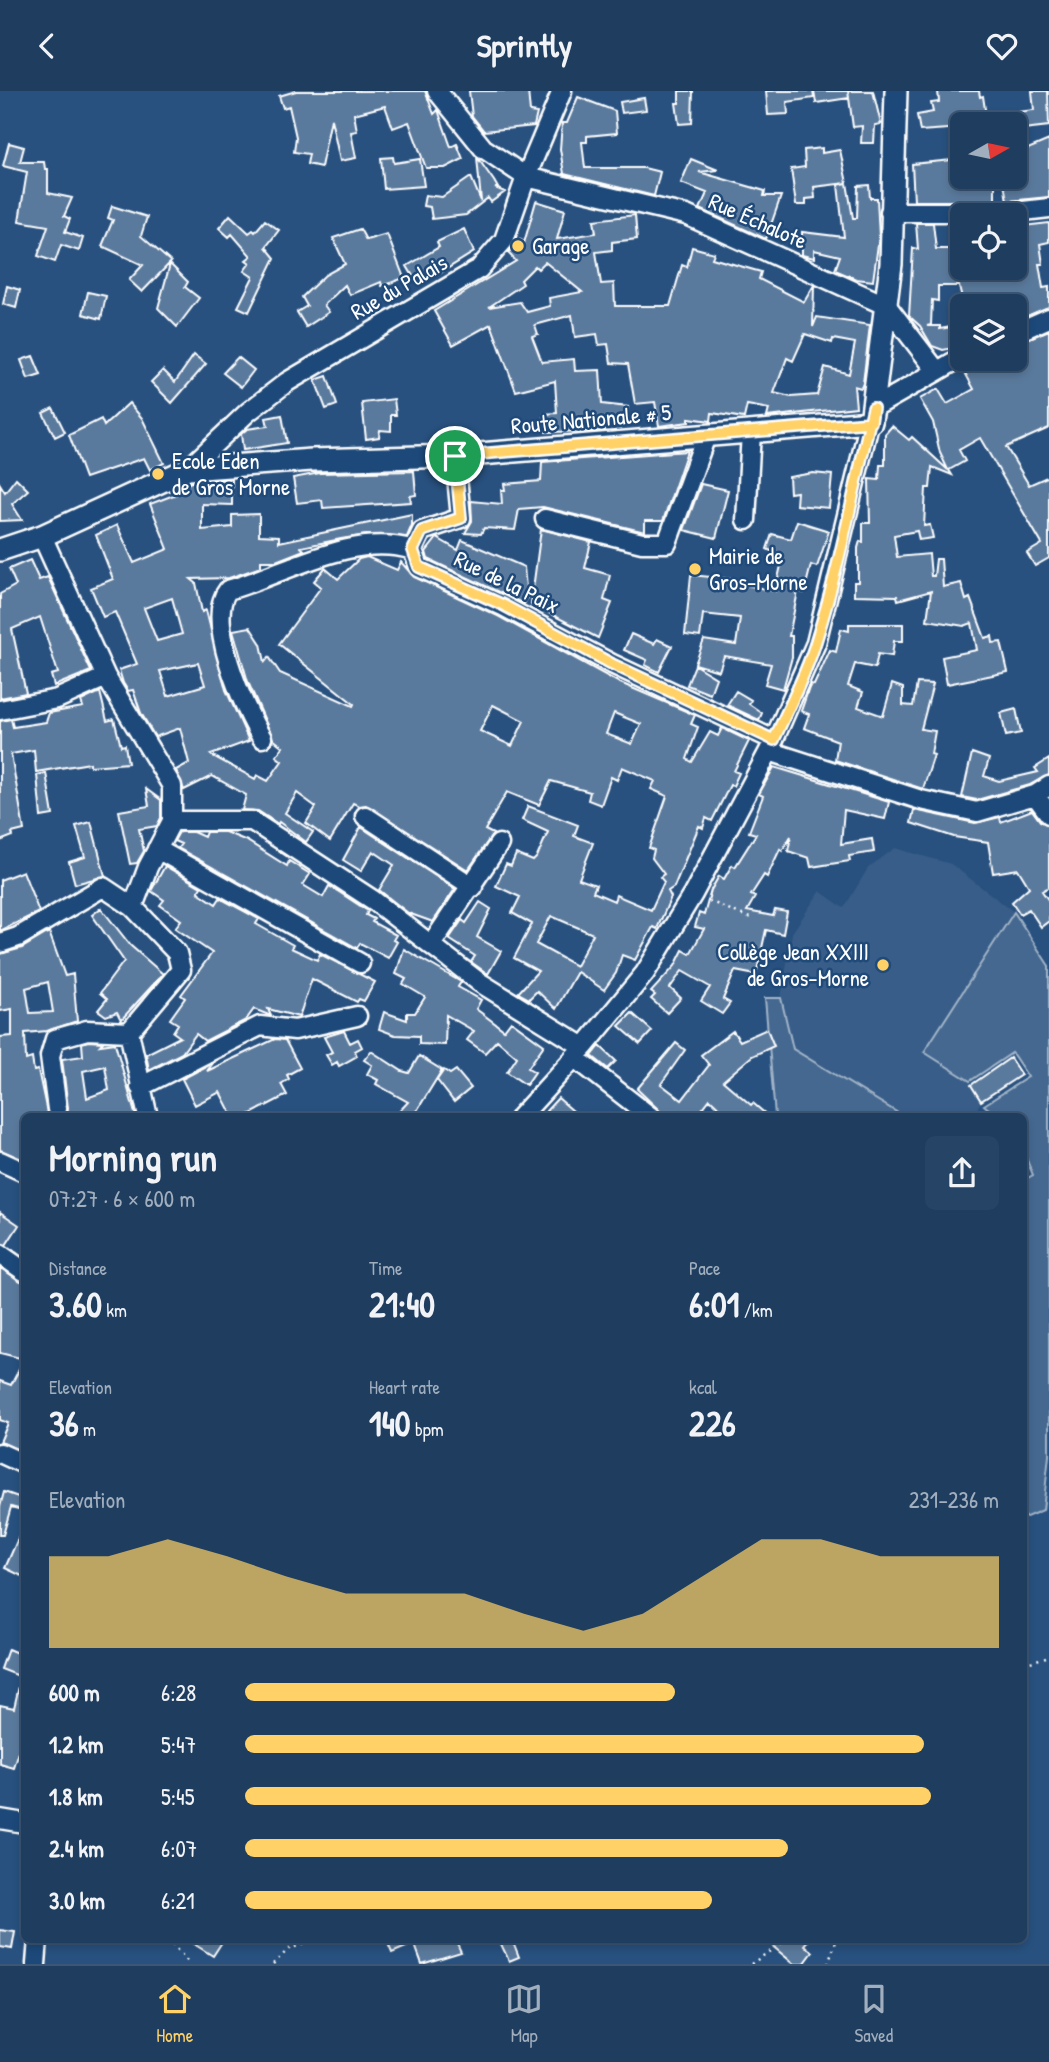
<!DOCTYPE html>
<meta charset="utf-8">
<style>
:root{--surface:#1e3d5f;--page:#264465;--text:#f1f3f6;--muted:#a1aebd;--line:#3c5674;--accent:#ffd166}
body{margin:0;font-family:"Patrick Hand",sans-serif;background:var(--page);color:var(--text);height:100vh;display:flex;flex-direction:column;font-size:26px;white-space:nowrap}
*{box-sizing:border-box;margin:0}
p{font-size:23px;color:var(--muted)}
.icon{flex:none;width:38px;height:38px;fill:none;stroke:currentColor;stroke-width:2;stroke-linecap:round;stroke-linejoin:round}
.map{position:relative;flex:1;overflow:hidden}
.side{position:absolute;left:21px;top:1022px;width:1006px;height:830px;display:flex;flex-direction:column;background:var(--surface);border-radius:10px;box-shadow:0 4px 10px #0003,0 0 0 2px var(--line)}
.side>*{flex:none}
.needle{width:46px;rotate:81deg}
.buttons{position:absolute;left:950px;top:21px;display:grid;gap:14px}
.buttons a{display:grid;place-items:center;width:77px;height:77px;border-radius:10px;background:var(--surface);box-shadow:0 4px 10px #0003,0 0 0 2px var(--line);font-size:35px}
.pin{position:absolute;display:grid;place-items:center;width:60px;height:60px;color:#fff;margin:-30px;border:4px solid #fff;border-radius:50%;box-shadow:0 2px 7px #0007}
.round{display:grid;place-items:center;flex:none;width:74px;height:74px;border-radius:10px;background:var(--page)}
.summary{display:flex;align-items:center;justify-content:space-between;height:119px;padding:0 28px}
h1{font-size:38px;font-weight:700;line-height:52px}
.figures{display:grid;grid-template-columns:repeat(3,1fr);gap:10px;height:119px;padding:7px 28px}
.figures div{display:grid;align-content:center}
.figures b{font-size:35px;font-weight:700}
.figures small{font-size:19px;font-weight:400}
.figures p{font-size:19px}
.chart{height:196px;padding:14px 28px}
.chart p{display:flex;justify-content:space-between}
.chart svg{width:100%;height:126px;margin-top:7px;fill:var(--accent);opacity:.7}
ul{padding:0 28px;list-style:none;font-size:23px}
li{display:grid;grid-template-columns:112px 84px 1fr;align-items:center;height:52px}
li i{height:18px;border-radius:9px;background:var(--accent)}
header{display:flex;justify-content:space-between;align-items:center;height:91px;padding:0 28px;background:var(--surface);font-size:32px;font-weight:700}
.tab-bar{display:flex;justify-content:space-around;align-items:center;height:98px;border-top:2px solid var(--line);background:var(--surface);font-size:19px;color:var(--muted)}
.tab-bar a{display:grid;justify-items:center;gap:4px}
.tab-bar .active{color:var(--accent)}
.map>svg:first-child{display:block}
.built{fill:#375d88}
.green{fill:#446890;stroke:#a2b4c8;stroke-width:2}
.building{fill:#5a7a9d;stroke:#fff;stroke-width:2;fill-rule:evenodd}
.lines{fill:none;stroke-linecap:round;stroke-linejoin:round}
.minor-casing{stroke:#fff;stroke-width:23}
.major-casing{stroke:#fff;stroke-width:26}
.path{stroke:#fff;stroke-width:2.5;stroke-dasharray:2 5;stroke-linecap:butt}
.minor{stroke:#1f4a7a;stroke-width:18}
.major{stroke:#1f4a7a;stroke-width:21}
.route-casing{stroke:#fff;stroke-width:14}
.route{stroke:#ffd166;stroke-width:9}
.poi-dot{fill:#ffd166;stroke:#1f4a7a;stroke-width:2.5}
.labels{text-anchor:middle;stroke-width:5;stroke-linejoin:round;paint-order:stroke}
.street-label{font-size:23px;fill:#fff;stroke:#1f4a7a}
.poi-label{font-size:23px;fill:#fff;stroke:#1f4a7a;text-anchor:start}
</style>
<header><svg class="icon" aria-label="back" viewBox="0 0 24 24"><path d="M15 5l-7 7 7 7"/></svg>Sprintly<svg class="icon" aria-label="heart" viewBox="0 0 24 24"><path d="M12 20l-8-8c-3-5 5-10 8-4 3-6 11-1 8 4z"/></svg></header>
<div class="map">
<svg width="1049" height="1873" viewBox="0 0 1049 1873">
<rect width="100%" height="100%" fill="#28517f"/>
<filter id="ink" filterUnits="userSpaceOnUse"><feTurbulence type="fractalNoise" baseFrequency=".0143" numOctaves="2"/><feDisplacementMap in="SourceGraphic" scale="14" xChannelSelector="R" yChannelSelector="G"/><feConvolveMatrix kernelMatrix="1 2 1 2 8 2 1 2 1" color-interpolation-filters="sRGB"/></filter>
<g filter="url(#ink)">
<path class="built" d="M895,757L951,773L1014,821L925,961L985,1001L974,1025H903L793,958L781,907L792,842L820,800L844,817L868,777Z"/>
<path class="green" d="M1014,821L1049,875V1364L1043,1419L1024,1427V1089L1033,1084L1024,1062V1026L997,1025L984,1014L1028,986L1012,962L970,990L924,961Z
M765,907H781L793,958L903,1025H775Z"/>
<path class="building" d="M296,0H425L434,23L438,19L451,56L457,53L463,68L445,77H426L409,31L393,37L385,15L354,23L357,40L351,41L356,67L340,70L331,28L321,76L307,73L309,63L294,61L296,46L289,15L283,17L279,5Z
M469,0H528L530,21L537,22L534,35L484,40L472,25Z
M679,0H693L692,32L679,33L676,12H679Z
M766,0H813L814,7L787,11L788,23L768,24Z
M814,0H848L849,7L816,12Z
M848,0H873L881,33L875,34L874,52H861L862,35L853,36Z
M938,0H979L980,6L983,5L986,25L1034,19L1032,0H1048L1049,35L1015,39V33H962V37L920,40L917,24L933,21L931,12L939,11Z
M578,6L615,20L617,42L587,45V51H582L585,77H644L660,81L654,105L564,83L560,58L562,32H567Z
M644,7L646,19L622,22L620,11Z
M1049,49V106L1007,110L1003,86H1026L1016,63Z
M9,52L24,56L20,71H44L45,78H48V102L72,107L64,125L70,128L65,141L83,147L79,160L61,154L55,171L38,165L48,135L19,130L27,81L3,75Z
M822,57V62L840,59L847,92L814,96L815,107L806,108V114H796L791,78L805,76L804,59Z
M393,66L394,72L420,68L424,95L384,98L381,67Z
M477,66L494,90L498,97H495L505,101L491,111L488,107L466,124L432,128L430,116L423,115L425,104L442,106L471,86L481,110Z
M691,68L718,79L699,81L765,100L764,105H781L766,148L700,118L707,102L681,92Z
M962,68V86H995V110H914L912,73Z
M847,92L853,127H857L858,95L869,94L870,107H877L879,146L873,190L856,188L835,179L840,165L814,159V167L802,164V141L844,146L838,94Z
M536,110L565,119L557,148L596,142L594,129L635,124L637,148L612,151V159L596,161L601,193L614,192L615,215H670L682,174L687,176L692,156L714,162L712,167L761,181L759,188L804,211L814,194L813,236L817,226L870,234L863,292L861,297L854,295L856,316L767,326L769,318L747,314L744,327L712,322L711,330L689,327V331L659,335L655,311L635,313L628,273L611,272L608,253L599,254L597,243L575,246L572,224L535,234L538,243L532,245L542,271L574,268L575,280L600,279L602,313L628,316L627,334L604,331L605,340L546,341L544,323L557,322L555,290L516,300L491,233L453,254L434,220L516,170L508,162L520,148L524,152ZM545,171L582,201L549,207L550,215L527,221L520,211L489,216L523,193L521,189L535,175L538,178ZM805,243L832,252L833,248L855,252L849,283L825,276L817,304L791,306L774,302L787,267L793,270Z
M112,115L147,126L141,145L171,171L142,201L129,189L143,174L102,155L113,129L108,127Z
M230,124L249,142L253,139L255,141L265,129L279,139L266,156L275,167L249,221L238,216L253,186L244,180L250,172L246,169L251,165L232,143L229,146L219,137Z
M916,132H933L936,158H961V177H993V187L1017,184L1015,136L1049,132V151L1040,153L1043,173H1039L1043,197L1049,196V216L1015,230V215H964L959,195H938V210L932,209L931,234L927,235H940V238L962,234V255L943,259L932,255L920,235L909,225L913,157L918,158Z
M360,138L366,149L387,143L404,187L382,195L381,191L350,204L345,194L324,214L329,221L306,236L297,221L307,215L302,206L325,184L345,173L333,147Z
M464,138L474,161L437,184L416,190L407,175L439,156L437,151Z
M170,173L188,191L185,196L199,207L177,236L158,217Z
M7,195L20,199L16,217L3,213Z
M88,201L106,205L101,228L83,223Z
M1049,239V337L1006,356L1029,394L1049,385V467L1035,475L1027,462L1042,453L980,347L959,359L965,370L949,379L952,384L932,376L930,397H926L924,435L930,434L933,447L919,449L917,440L894,444L897,466L929,463L931,485H934L936,468H941L943,496L961,492L966,509L970,507L985,547L992,545L993,552L1001,551L1008,581L947,593L942,566L977,559L972,532L964,535L927,529L931,500L898,509L897,505L854,504V491H858V457L860,450L863,451V432H870L869,388L879,389L880,374H885V343L892,335L909,349L912,346L948,379L940,362L933,331L920,308L938,298L947,313L974,298L964,280L986,268H1015V253Z
M194,264L206,273L172,312L151,291L163,279L175,291Z
M33,265L41,284L28,288L21,269Z
M238,266L254,279L241,296L223,282Z
M327,285L337,314L326,318L315,289Z
M394,308L396,324H391V340L380,339L379,346L366,348L362,312Z
M129,312L142,327L164,372L150,379L144,367L85,387L69,344L101,328L104,335Z
M53,317L65,341L55,346L43,322Z
M282,324L287,352L243,359L241,343L247,338L268,335L266,327Z
M687,360L663,430H645V441L543,416L519,418L515,439L484,437L481,443L465,442L472,430L471,410L502,413L501,399H505L504,393L541,390L542,371Z
M414,380L416,404L410,405L411,411L323,417L322,409L297,412L293,387L320,382Z
M813,382L832,384L829,417L796,414L797,401L790,402L789,386Z
M16,387L28,399L12,413L22,429L0,430V393L5,401Z
M232,388V414L202,413V439L232,436V424L259,423V444L279,445V451L412,423V434L407,446L366,444L341,448L301,456L304,459L276,470H261V476L229,487L191,488L196,492L202,521L206,519L226,599L249,650L211,664L255,688L257,684L268,690L282,670L276,665L283,656L273,648L248,591L233,539L250,536L261,553L265,571L269,566L280,582L353,615L354,613L279,553L321,496L314,490L325,477L338,488L359,468L367,466L397,479L401,471L414,486L498,525L618,591L695,624L691,633L698,636L687,668L692,671L710,641L718,645L722,637L749,650L734,680L739,682L733,695L730,694L712,730L706,727L703,737L699,735L674,796L668,800L671,806L657,838L653,836L635,869L622,864L616,882L604,899L577,881L556,918L537,900L529,908L518,902L538,880L514,867L532,833L512,822L520,806L496,795L506,773L511,775L516,763L533,770L537,766L548,741L522,729L528,715L578,734L574,745L593,752L579,788L596,794L593,801L614,810L616,804L651,819L664,791L660,786L664,783L652,767L654,759L649,757L667,705L651,698L655,690L622,676L617,689L611,686L601,714L588,709L590,701L551,690L539,714L507,701L485,739L493,743L468,779L366,714L359,715L353,712L330,750L306,732L316,716L297,702L285,722L313,741L306,751L279,731L278,733L258,720L242,719L246,704L212,685L184,699L176,679L189,672L180,637L155,646L141,622L133,599L128,600L123,592L119,579L137,573L115,521L103,526L91,497L113,488L96,444L117,434L134,472L168,458L150,413L179,402V397L191,391ZM172,507L182,543L157,550L144,517ZM198,572L205,594L168,605L160,580ZM493,614L524,630L512,655L480,640ZM614,622L641,633L632,653L606,643ZM551,825L593,843L576,875L536,853Z
M701,393L728,399L716,447L684,439Z
M797,430L829,440L817,476L811,474L804,502L798,500L789,545H792V566L783,598L765,593L771,573L724,565L719,580L695,573L704,549L736,554L740,527L703,523L700,546L685,544L691,484L741,489V493L775,500L783,466L767,458L772,443L791,448Z
M541,438L591,451L585,477L610,484L604,509L612,512L598,547L531,513Z
M437,447L458,459L462,449L524,476L527,507L524,513L428,468L426,461Z
M30,469L39,489L48,486L91,580L54,595L51,584L58,582L40,526L12,538L26,602L0,607V503L16,494L9,478Z
M849,533H903V550H894L892,565L878,563L875,577L855,573L848,595L863,601L858,616L883,625L892,593L903,597V614L913,615L917,592L933,593L921,638L935,640L931,663L934,664L923,698L835,669L838,650L804,637L809,623L801,620L809,597L811,593L814,594L830,559L836,561L841,538L849,540Z
M631,543L654,553L657,548L672,555L659,581L645,574L647,569L624,559Z
M695,574L716,587L710,603L687,594Z
M736,600L751,609L749,613L762,622L759,629L727,614Z
M100,601L107,630L114,628L121,655L125,654L128,672L90,675V672L36,681L34,659L11,663L24,739L12,742L13,745L0,750V630L11,628L13,636L46,631L49,622L83,616L81,610Z
M1016,618L1021,642L1006,645L1001,622Z
M972,662L989,668L984,685L999,690L1038,681L1035,677L1049,668V684L1030,694L977,709L962,706Z
M774,676L889,711L885,728L844,719L841,753L872,748L874,761L849,765L850,770L811,776L809,767L788,760L791,745L782,760L780,758L767,786L764,784L751,804L755,806L747,820L773,825L775,819L787,821L783,843L766,839L756,884L735,880L723,908L730,912L722,923L701,910L710,896L682,880L670,897L681,907L667,922L651,908L655,904L651,901L675,875L683,859L690,863L704,838L695,836L699,822L704,824L711,799L719,785L724,788L732,774L735,776L756,743L749,741L763,705L759,703Z
M46,682L53,724L41,726L37,684Z
M146,698L161,709V727L157,735L139,738L144,760L137,772L130,773L119,720L149,715Z
M914,719L975,732L1000,726L1001,731L1032,719L1040,730L1049,734V796L1042,800L1049,810V830L1041,836L1029,818L1020,823L1012,811L1029,796L1018,778L993,782L988,751L954,746L911,732Z
M91,731L105,785L75,793L69,771L85,766L76,735Z
M361,736L455,798L433,831L408,822L379,799L394,774L373,760L361,780L343,769Z
M179,741H193L204,746L206,741H225L247,750L287,775L289,770L310,783L303,794L323,806L329,795L339,801L368,820L366,824L374,828L372,831L396,844L393,849L397,851L388,867L360,852L357,857L178,757L181,753L174,750Z
M165,775L201,796L198,801L216,813L220,807L259,828L256,833L293,854L291,857L317,869L320,863L375,891L364,910L359,908L357,911L312,888L299,926L268,918L271,925L254,918L246,929L205,950L196,943L182,962L149,979L146,963L180,946L173,941L178,933L170,928L185,907L181,904L212,862L175,837L181,829L160,814L164,809L151,800Z
M23,780L39,821L0,840V789Z
M480,811L491,818L477,846L501,860L488,883L471,871L475,865L449,848L462,829L466,832Z
M101,817L131,855L163,883L121,929L117,921L106,925L98,919L107,908L100,902L124,870L92,824Z
M49,841L65,885L73,883L77,930L47,940L25,942L26,969L32,967L34,980L38,979L48,1026H24V1069L0,1059V946L12,945V918L0,920V863L22,857ZM48,891L53,921L30,922L26,897Z
M404,858L461,891L458,896L481,909L476,918L504,939L511,930L544,954L528,977L535,981L526,994L507,981L517,966L497,949L485,962L467,949L474,940L446,924L445,954L419,953V945L395,944L379,938L384,921L407,929V922H415L425,906L403,893L406,888L396,883Z
M632,922L652,940L640,953L619,935Z
M767,938L774,955L752,965L723,990L751,1014L753,1012L769,1026H729L710,1008L696,1026H662L658,1018L637,998L676,952L685,959L661,993L682,1009L709,974L701,964L733,940L740,950Z
M344,940L350,952L358,948L362,956L355,960L357,965L339,975L337,971L332,974L326,964L332,961L324,946Z
M275,948L285,949L300,977L287,984L289,988L281,993L287,1004L245,1026H233L220,1001L195,1014L182,988L214,971L207,980Z
M88,950L103,951L100,954L115,952L136,1026H66L68,1017L62,968L83,965L82,952ZM105,975L109,999L87,1007L83,980Z
M600,955L616,970L608,978L592,965Z
M371,960L402,980L409,982L419,965L442,979L413,1026H394L408,1011L376,993L378,989L367,983L372,974L364,969Z
M1010,967L1021,984L981,1010L971,994Z
M444,979L450,983L456,979L471,997L454,1011L437,989Z
M558,1007L580,1026H552L546,1020Z
M0,1121L19,1134L6,1154L0,1152Z
M0,1177L24,1191V1268L0,1262Z
M24,1269V1361L0,1351L8,1332L0,1329V1290L11,1294Z
M4,1401L24,1408V1411L22,1419L11,1416L3,1444H0V1416Z
M24,1434V1486L5,1477Z
M8,1558L24,1565V1587L1,1578Z
M20,1591L24,1592V1645L14,1677L0,1673V1614L14,1617Z
M0,1839L15,1841L12,1858L0,1856Z
M186,1848H224L213,1865Z
M386,1848H425L392,1862Z
M432,1848H455L461,1861L422,1873L415,1854Z
M512,1848L519,1866L509,1870L500,1851Z
M764,1848H810L805,1854L813,1861L804,1873H794Z"/>
<g class="lines">
<defs>
<path id="minor" d="M437,0L483,57L526,86L686,124L887,215L936,279
M890,121H1015L1049,117
M1015,242L1049,227
M188,378L248,321L287,291L479,178L504,149L526,86L562,0
M545,428L642,452H667L706,345
M746,429L751,341
M42,445L106,586L172,695V730H252L373,809L479,891L584,956
M413,459L422,440L461,427L455,365
M0,619L57,608L106,586
M262,647C244,618 204,528 228,499C285,483 352,440 413,459L419,476L503,515L612,573L774,649
M769,660L921,709L977,721L1035,704L1049,695
M1035,704L1049,723
M365,725L473,796
M157,758L360,872
M133,816L177,862L181,879L129,941L148,1026
M0,852L18,846L103,796L133,816L148,776L172,730
M431,854L499,753
M574,966L651,1026
M140,996L260,935L295,939L357,925
M57,1018L50,965L55,948L87,939L129,941
M520,1026L584,956L645,882L693,803L769,660L816,552L873,317L962,266
M0,1070L24,1081
M0,1163L24,1180
M0,1362L24,1373
M0,1728L24,1732
M36,1873L38,1848"/>
<path id="major" d="M0,459L42,445L188,378L312,369L455,365L871,331L891,173L896,0"/>
</defs>
<use href="#minor" class="minor-casing"/>
<use href="#major" class="major-casing"/>
<path class="path" d="M709,810L752,828
M1024,1573L1049,1565
M167,1848L190,1873
M273,1873L289,1858L320,1848
M751,1873L788,1848
M828,1873L837,1848"/>
<use href="#minor" class="minor"/>
<use href="#major" class="major"/>
</g>
</g>
<g class="lines" filter="url(#ink)">
<defs>
<path id="route" d="M455,365L461,427L422,440L413,459L419,476L503,514L612,573L774,649C788,617 806,584 816,550C840,474 855,394 873,317L871,331C732,343 593,354 455,365"/>
</defs>
<use href="#route" class="route-casing"/>
<use href="#route" class="route"/>
</g>
<g class="poi-dot">
<circle cx="518" cy="155" r="7"/>
<circle cx="158" cy="383" r="7"/>
<circle cx="695" cy="478" r="7"/>
<circle cx="883" cy="874" r="7"/>
</g>
<g class="labels">
<g class="street-label">
<text transform="translate(758 130) rotate(24)" y="8">Rue Échalote</text>
<text transform="translate(399 196) rotate(-30)" y="8">Rue du Palais</text>
<text transform="translate(591 328) rotate(-5)" y="8">Route Nationale # 5</text>
<text transform="translate(507 491) rotate(26)" y="8">Rue de la Paix</text>
</g>
<g class="poi-label">
<text x="532" y="163">Garage</text>
<text x="172" y="378">Ecole Eden<tspan x="172" dy="26">de Gros Morne</tspan></text>
<text x="709" y="473">Mairie de<tspan x="709" dy="26">Gros-Morne</tspan></text>
<text x="869" y="869" text-anchor="end">Collège Jean XXIII<tspan x="869" dy="26">de Gros-Morne</tspan></text>
</g>
</g>
</svg>
<div class="buttons">
<a><svg class="needle" viewBox="-14 -14 28 28"><path d="M0-13l5 13h-10z" fill="#e53935"/><path d="M0 13l5-13h-10z" fill="#a1aebd"/></svg></a>
<a><svg class="icon" aria-label="locate" viewBox="0 0 24 24"><circle cx="12" cy="12" r="6"/><path d="M12 2v4M12 18v4M2 12h4M18 12h4"/></svg></a>
<a><svg class="icon" aria-label="layers" viewBox="0 0 24 24"><path d="M12 4l9 5-9 5-9-5zM3 14l9 5 9-5"/></svg></a>
</div>
<div class="pin" style="left:455px;top:365px;background:#1e9e55"><svg class="icon" aria-label="arrive" viewBox="0 0 24 24"><path d="M6 21V4h12l-3 4 3 4H6"/></svg></div>
<section class="side">
<div class="summary"><div><h1>Morning run</h1><p>07:27 · 6 × 600 m</p></div><a class="round"><svg class="icon" aria-label="share" viewBox="0 0 24 24"><path d="M12 15V3M7 8l5-5 5 5M5 13v7h14v-7"/></svg></a></div>
<div class="figures">
<div><p>Distance</p><b>3.60<small> km</small></b></div>
<div><p>Time</p><b>21:40</b></div>
<div><p>Pace</p><b>6:01<small> /km</small></b></div>
</div>
<div class="figures">
<div><p>Elevation</p><b>36<small> m</small></b></div>
<div><p>Heart rate</p><b>140<small> bpm</small></b></div>
<div><p>kcal</p><b>226</b></div>
</div>
<div class="chart"><p><span>Elevation</span>231–236 m</p>
<svg viewBox="0 0 160 44" preserveAspectRatio="none"><path d="M0 44V12L10 12L20 6L30 12L40 19L50 25L60 25L70 25L80 32L90 38L100 32L110 19L120 6L130 6L140 12L150 12L160 12V44z"/></svg>
</div>
<ul>
<li><b>600 m</b>6:28<i style="width:57%"></i></li>
<li><b>1.2 km</b>5:47<i style="width:90%"></i></li>
<li><b>1.8 km</b>5:45<i style="width:91%"></i></li>
<li><b>2.4 km</b>6:07<i style="width:72%"></i></li>
<li><b>3.0 km</b>6:21<i style="width:62%"></i></li>
</ul>
</section>
</div>
<nav class="tab-bar">
<a class="active"><svg class="icon" aria-label="home" viewBox="0 0 24 24"><path d="M3 11l9-7 9 7M6 9v11h12V9"/></svg>Home</a>
<a><svg class="icon" aria-label="map" viewBox="0 0 24 24"><path d="M3 6l6-2 6 2 6-2v14l-6 2-6-2-6 2zM9 4v14M15 6v14"/></svg>Map</a>
<a><svg class="icon" aria-label="saved" viewBox="0 0 24 24"><path d="M7 4h10v16l-5-4-5 4z"/></svg>Saved</a>
</nav>
